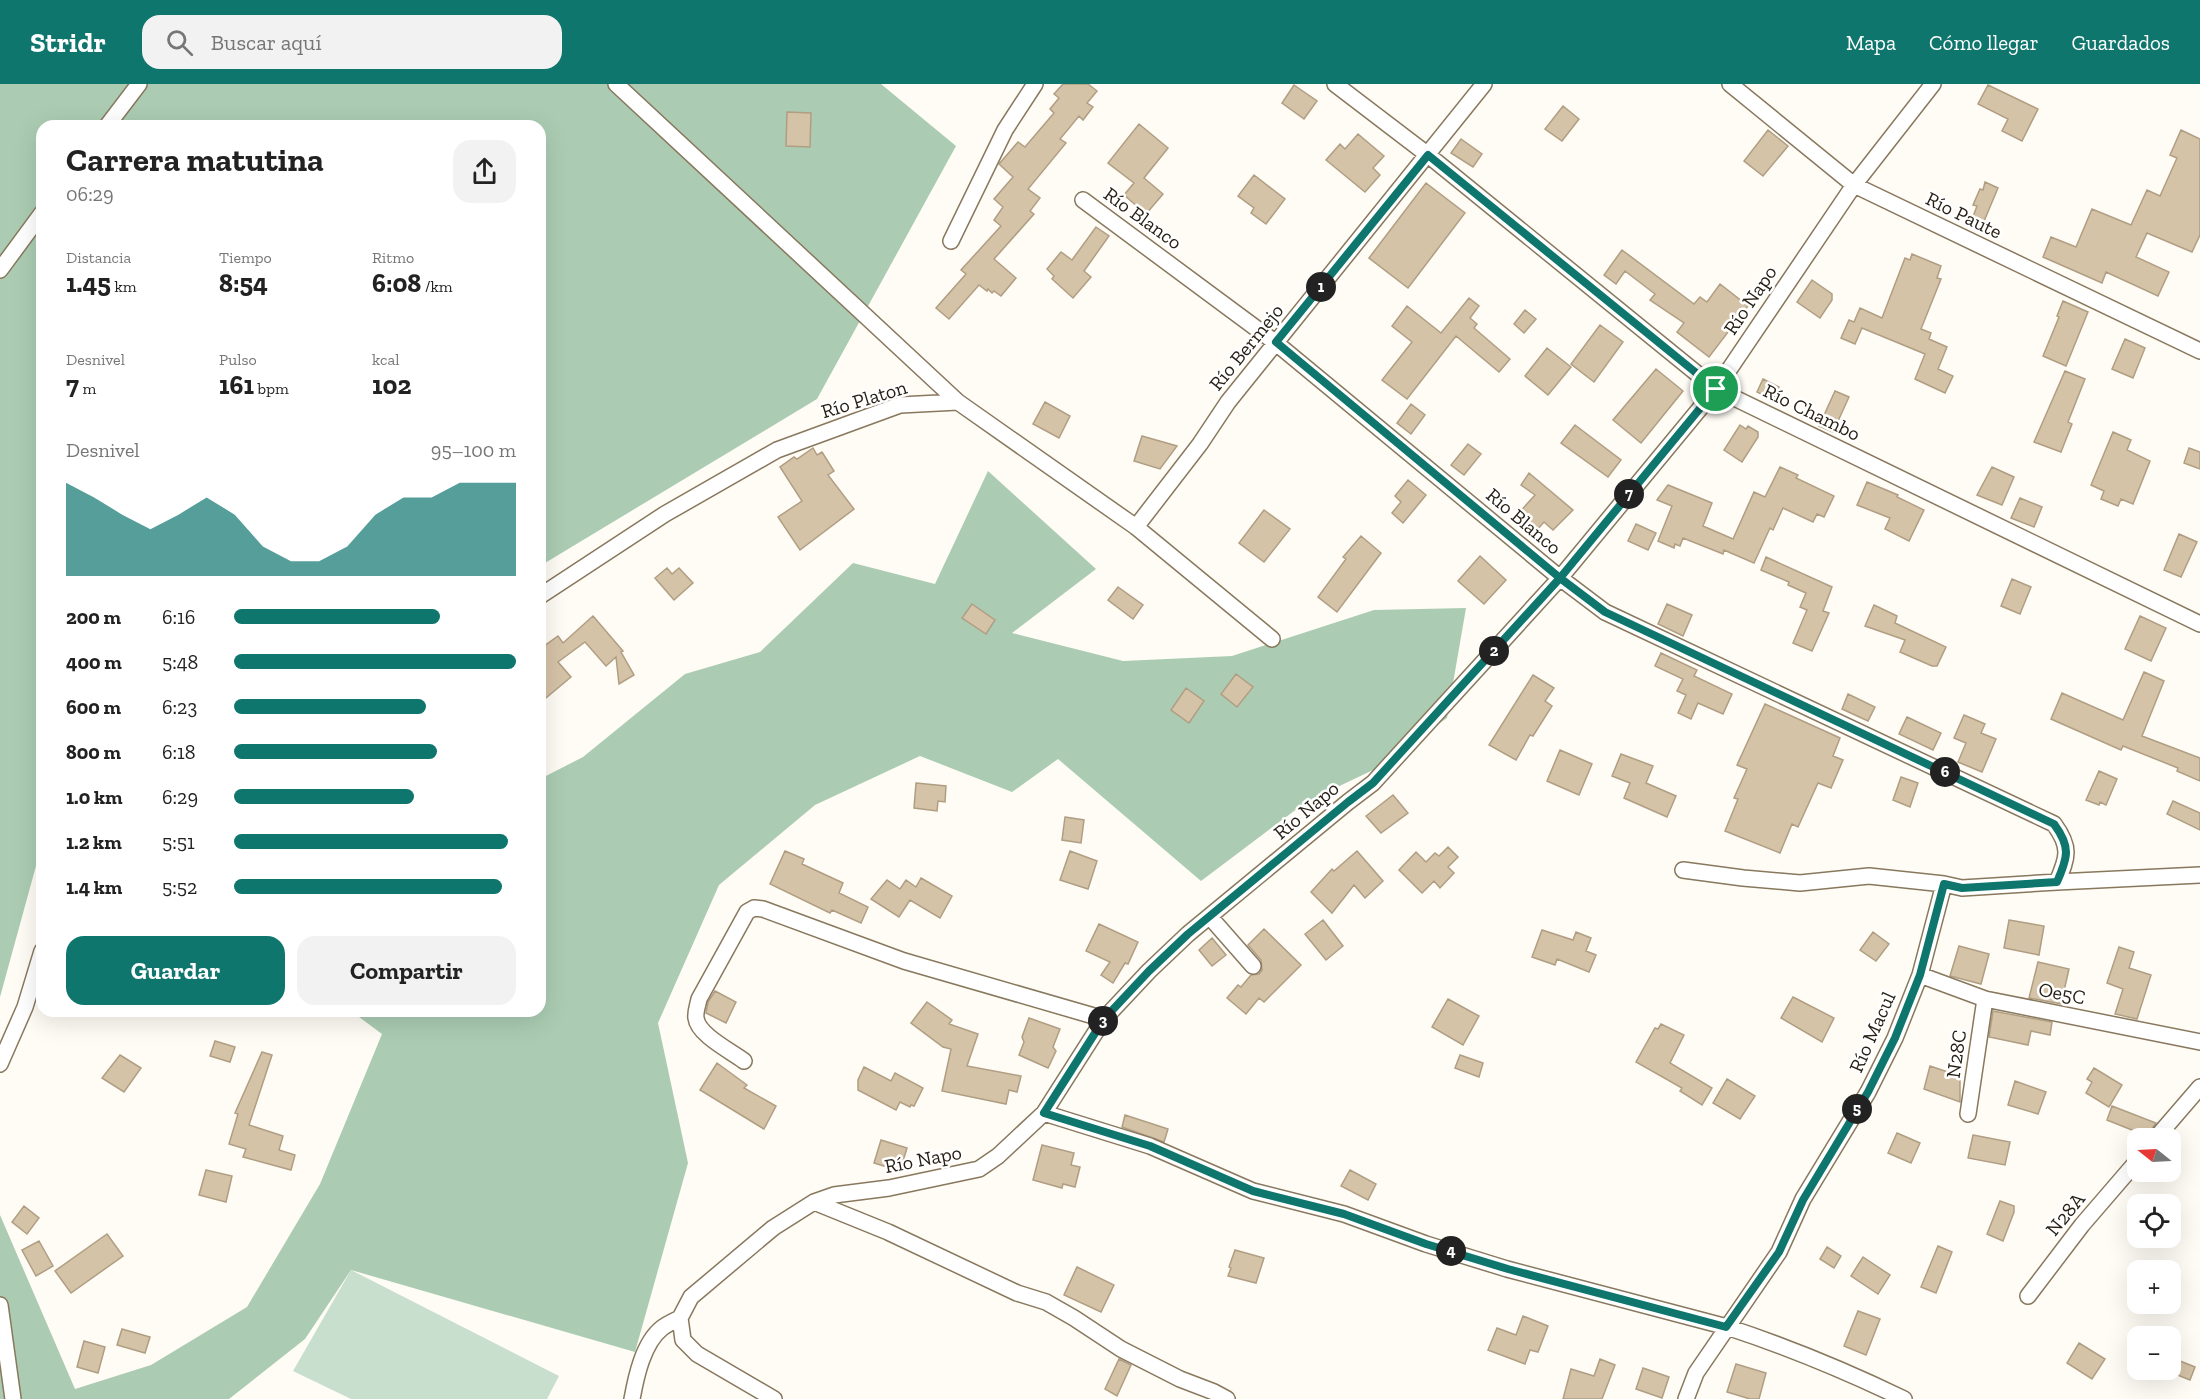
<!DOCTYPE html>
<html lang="es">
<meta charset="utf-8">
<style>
:root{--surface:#fff;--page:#f2f2f2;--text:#222;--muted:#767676;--accent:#0f766e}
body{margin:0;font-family:"Zilla Slab",serif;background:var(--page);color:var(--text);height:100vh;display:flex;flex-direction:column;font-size:22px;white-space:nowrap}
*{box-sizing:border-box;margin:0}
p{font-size:20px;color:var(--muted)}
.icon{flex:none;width:33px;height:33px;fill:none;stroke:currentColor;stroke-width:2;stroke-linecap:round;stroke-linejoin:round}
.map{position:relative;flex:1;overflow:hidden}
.details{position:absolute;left:36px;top:36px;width:510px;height:897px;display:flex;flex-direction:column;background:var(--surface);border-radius:18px;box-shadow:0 6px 24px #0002}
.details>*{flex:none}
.needle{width:39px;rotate:288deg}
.controls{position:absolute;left:2127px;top:1044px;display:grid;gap:12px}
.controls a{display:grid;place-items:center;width:54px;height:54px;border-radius:12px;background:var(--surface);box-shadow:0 6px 24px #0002;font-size:30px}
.pin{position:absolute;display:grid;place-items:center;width:51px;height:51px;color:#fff;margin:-26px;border:3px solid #fff;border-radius:50%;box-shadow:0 2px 6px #0007}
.km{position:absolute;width:30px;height:30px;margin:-15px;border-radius:50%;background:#222;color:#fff;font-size:16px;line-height:30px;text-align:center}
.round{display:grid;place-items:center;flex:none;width:63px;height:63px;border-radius:18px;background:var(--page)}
.headline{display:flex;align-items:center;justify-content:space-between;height:102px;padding:0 30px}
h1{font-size:33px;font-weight:700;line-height:45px}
.metrics{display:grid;grid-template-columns:repeat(3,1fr);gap:9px;height:102px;padding:6px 30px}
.metrics div{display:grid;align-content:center}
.metrics b{font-size:26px;font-weight:700}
.metrics small{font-size:16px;font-weight:400}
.metrics p{font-size:16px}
.chart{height:168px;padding:12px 30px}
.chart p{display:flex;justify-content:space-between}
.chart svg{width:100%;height:108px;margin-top:6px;fill:var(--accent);opacity:.7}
.primary-button{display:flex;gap:12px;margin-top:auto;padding:12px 30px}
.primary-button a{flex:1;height:69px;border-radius:18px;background:var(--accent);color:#fff;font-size:24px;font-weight:700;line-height:69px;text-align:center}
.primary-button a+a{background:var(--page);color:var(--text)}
ul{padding:0 30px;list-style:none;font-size:20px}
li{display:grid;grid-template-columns:96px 72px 1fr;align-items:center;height:45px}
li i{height:15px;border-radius:8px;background:var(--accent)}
header{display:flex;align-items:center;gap:36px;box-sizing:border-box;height:84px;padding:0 30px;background:var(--accent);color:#fff}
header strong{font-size:28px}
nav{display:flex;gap:33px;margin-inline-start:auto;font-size:21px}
.search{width:420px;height:54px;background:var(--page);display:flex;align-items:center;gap:15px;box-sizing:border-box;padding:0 21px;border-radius:18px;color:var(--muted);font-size:22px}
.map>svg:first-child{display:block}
.green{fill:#c8dfcd}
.forest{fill:#abccb3}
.building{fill:#d5c3a7;stroke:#b09e83;stroke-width:1.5}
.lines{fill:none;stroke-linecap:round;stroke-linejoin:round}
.minor-casing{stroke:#88785d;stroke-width:18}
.minor{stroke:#fff;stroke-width:15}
.route-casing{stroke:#fff;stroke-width:12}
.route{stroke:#0f766e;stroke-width:8}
.labels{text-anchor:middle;stroke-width:5;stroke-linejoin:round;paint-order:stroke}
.street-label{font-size:20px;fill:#241e13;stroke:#fff}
</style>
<header>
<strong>Stridr</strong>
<div class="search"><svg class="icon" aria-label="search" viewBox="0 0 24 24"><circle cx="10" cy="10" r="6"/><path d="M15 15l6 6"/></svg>Buscar aquí</div>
<nav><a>Mapa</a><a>Cómo llegar</a><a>Guardados</a></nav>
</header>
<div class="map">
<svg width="2200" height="1315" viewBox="0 0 2200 1315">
<rect width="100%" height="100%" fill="#fffbf5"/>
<path class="green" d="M351,1186L559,1292L547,1315H351L293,1287Z"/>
<path class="forest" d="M0,0H881L956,62L817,315L540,482V42H42V760L0,913Z
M988,387L1096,485L1012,549L1123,577L1232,572L1374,526L1466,524L1447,634L1373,686L1306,718L1201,797L1058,675L1012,708L920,672L815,721L719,801L658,939L688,1079L635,1268L351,1186L305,1255L229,1315H0V1131L75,1305L151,1281L247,1223L320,1100L382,950L351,927H540V695L583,673L685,590L760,568L853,479L935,500Z"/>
<path class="building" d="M1063,0H1088L1097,7L1087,19L1093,23L1083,36L1079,32L1060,55L1066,59L1028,105L1040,114L1030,127L1034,130L994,175L1016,194L1001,212L994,207L992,209L988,205L987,207L979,201L949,235L936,224L966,190L961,186L1001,142L994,136L1003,123L994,115L1013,93L999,80L1018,58L1025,63L1054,29L1050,25L1059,14L1054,10Z
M1294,1L1317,17L1304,35L1282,19Z
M1988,1L2038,25L2022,57L2002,47L2008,35L1978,20Z
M1563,22L1579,35L1562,57L1545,45Z
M787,28L811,29L810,63L786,62Z
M1139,40L1168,64L1144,94L1163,110L1146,130L1124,111L1134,99L1108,79Z
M1768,46L1788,62L1763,92L1744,77Z
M2181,46L2200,55V151L2192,168L2147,149L2136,173L2169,188L2158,212L2106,188L2102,199L2043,173L2051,153L2076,163L2092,125L2131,141L2147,106L2160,112L2177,74L2170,71Z
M1358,50L1384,72L1373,84L1380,91L1365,108L1326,76L1340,60L1345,65Z
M1461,55L1482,70L1473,83L1451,69Z
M1254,91L1285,115L1266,140L1251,129L1254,124L1238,112Z
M1985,98L1998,104L1982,142L1971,138L1977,122L1973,121L1980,105L1983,106Z
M1426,99L1465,129L1408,204L1369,174Z
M1096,143L1109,152L1084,187L1091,193L1073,214L1052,195L1054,192L1047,185L1061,168L1072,176Z
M1622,166L1694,220L1700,213L1707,218L1720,200L1748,222L1709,273L1677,248L1684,239L1650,216L1655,210L1625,187L1616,200L1604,191Z
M1912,170L1941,182L1937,194L1941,195L1921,245L1931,249L1929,255L1947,263L1938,285L1953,292L1945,309L1915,295L1925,270L1862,244L1855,260L1841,254L1849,236L1854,238L1860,224L1882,234L1905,174L1910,176Z
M1812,196L1832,210V216L1820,234L1797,218Z
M1469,214L1479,222L1470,234L1477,240L1474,244L1510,275L1499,288L1456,252L1407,315L1382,296L1412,258L1392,242L1407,222L1441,249Z
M2063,217L2088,228L2066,282L2043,272L2059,233L2057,232Z
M1525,226L1536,235L1524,249L1514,240Z
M1600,241L1623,258L1594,298L1571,280Z
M2125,255L2145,264L2133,294L2112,285Z
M1547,264L1571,283L1548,311L1525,292Z
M1656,285L1683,307L1641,359L1613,336Z
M2065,287L2085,295L2068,338L2072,340L2061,368L2034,358Z
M1763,295L1779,303L1773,316L1757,308Z
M1835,307L1849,313L1833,348L1819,342Z
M1045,318L1070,332L1059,354L1033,340Z
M1411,320L1425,331L1411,350L1397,339Z
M1575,341L1621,376L1608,393L1561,359Z
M1740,341L1746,345L1748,342L1758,348V353L1742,378L1724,366Z
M2113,348L2131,356L2127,366L2150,377L2133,420L2121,415L2118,422L2101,415L2104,407L2091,401Z
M1142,352L1177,362L1160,385L1134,377Z
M1468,360L1481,370L1464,391L1451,381Z
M813,364L817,371L822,368L834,387L828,391L854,425L800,466L778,433L802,417L780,383L794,373L797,375Z
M2189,364L2200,368V385L2184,379Z
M1780,383L1798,391L1796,394L1834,412L1824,433L1817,430L1813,438L1783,424L1773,446L1770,444L1754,479L1724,466L1723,470L1683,454L1680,462L1675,460L1674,464L1658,457L1672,422L1657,416L1668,401L1712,419L1703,442L1733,455L1754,408L1765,413Z
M1992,383L2014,393L2002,421L1977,411Z
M1529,389L1573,426L1553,446L1544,438L1536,447L1517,431L1535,411L1521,401Z
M1408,396L1426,411L1403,439L1392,429L1401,418L1395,412Z
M1867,398L1898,411L1897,413L1924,426L1909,457L1885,445L1890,434L1857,421Z
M2020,414L2042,423L2034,443L2011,434Z
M1264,426L1290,445L1264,478L1239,459Z
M1636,440L1656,449L1648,466L1628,457Z
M2179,450L2197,458L2181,493L2164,486Z
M1361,452L1381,469L1337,528L1318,513L1346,475L1343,473Z
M1480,472L1506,496L1484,520L1458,497Z
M1766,473L1832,503L1823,527L1829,529L1812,567L1793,559L1807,526L1800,523L1806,509L1788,501L1789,498L1761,486Z
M667,484L672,490L679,484L693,499L674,516L655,494Z
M2012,495L2031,503L2020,530L2001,522Z
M1118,503L1143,521L1133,535L1108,516Z
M972,520L995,536L986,550L962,534Z
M1667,520L1692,531L1683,552L1658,540Z
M1874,521L1897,532L1895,539L1946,563L1937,582H1932L1900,568L1905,556L1865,542Z
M593,532L623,567L621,568L634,591L619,600L616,573L606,582L585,558L558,578L571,593L540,619V565L558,552L563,559Z
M2140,532L2166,544L2151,577L2125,565Z
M1661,569L1697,586L1694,592L1732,610L1723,630L1698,619L1691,635L1678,629L1686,611L1677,607L1683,595L1655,582Z
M2144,588L2164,597L2142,652L2200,674V697L2177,687L2178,684L2123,662L2121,666L2051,635L2062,609L2123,636Z
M1236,590L1253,603L1237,623L1221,610Z
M1533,591L1554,604L1545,617L1552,622L1533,652L1530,651L1516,676L1489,661Z
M1186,604L1204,617L1189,639L1171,626Z
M1848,610L1875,623L1868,637L1842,625Z
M1765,620L1840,654L1833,672L1843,676L1831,704L1818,699L1798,743L1792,740L1780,769L1725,747L1738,715L1734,714L1747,685L1737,681Z
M1964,631L1985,640L1981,649L1996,655L1982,688L1958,678L1966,659L1954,654Z
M1907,633L1941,649L1933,666L1899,650Z
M1560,666L1592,680L1579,711L1547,697Z
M1621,670L1653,682L1646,699L1676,712L1667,733L1624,714L1630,699L1612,692Z
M2099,687L2117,695L2106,721L2100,718L2099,721L2086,716Z
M1901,693L1918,699L1910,723L1893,716Z
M916,699L946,702L945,718L938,717L937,727L914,724Z
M1393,711L1408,729L1381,749L1366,732Z
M2173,717L2200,729V746L2167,730Z
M1065,733L1084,736L1081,759L1062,756Z
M1448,763L1458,773L1448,783L1454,789L1440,804L1434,797L1422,809L1399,786L1416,768L1426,778L1435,769L1439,772Z
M785,767L804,775L802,780L843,799L839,809L868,823L861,839L832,826L830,829L770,800Z
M1070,767L1097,777L1088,805L1060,796Z
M1357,767L1383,797L1365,814L1354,801L1332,829L1311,808L1332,785L1334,787Z
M921,794L952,812L940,834L910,816L899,833L871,815L887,796L900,805L906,796L916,803Z
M1323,836L1343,862L1326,876L1305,850Z
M2009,836L2044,842L2039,871L2004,864Z
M1099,840L1138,858L1128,880L1125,879L1113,899L1101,891L1110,878L1086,867Z
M1264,845L1301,881L1264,918L1259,914L1246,930L1227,914L1238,901L1241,903L1251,891L1259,890L1262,886L1261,876L1248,861Z
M1542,846L1573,856L1576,848L1591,854L1586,867L1596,871L1589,888L1557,875L1555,881L1532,873Z
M1873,848L1889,860L1876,877L1860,866Z
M1212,854L1226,871L1212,882L1199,866Z
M1959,862L1989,870L1981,900L1950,892Z
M2119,863L2134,868L2129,884L2151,891L2137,935L2115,930L2123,905L2107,899Z
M2038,878L2069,885L2061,920L2029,914Z
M715,907L736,918L726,939L706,929L708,918Z
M1793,913L1834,934L1822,958L1781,934Z
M1448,915L1479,932L1463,961L1432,943Z
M927,918L952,936L949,940L978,950L967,982L1021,992L1017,1008L1009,1006L1006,1020L942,1007L951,965L943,963L911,939Z
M1993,927L2052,938L2050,951L2031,947L2028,961L1989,953Z
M1029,934L1060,945L1053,963L1056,967L1048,984L1019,971L1024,958L1022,953Z
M1661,940L1684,951L1670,979L1712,1004L1702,1021L1680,1007L1682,1004L1636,978L1655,944L1658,945Z
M215,957L235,963L230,978L210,972Z
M262,968L272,971L249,1041L283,1052L279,1066L295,1071L291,1086L243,1073L246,1065L229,1060L238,1030L235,1029Z
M120,971L141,984L124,1008L102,994Z
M1460,971L1483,979L1479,993L1455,984Z
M717,979L747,1001L744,1004L776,1022L764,1045L700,1006Z
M1930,982L1960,992V1018L1924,1005Z
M864,983L891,997L895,989L923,1004L914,1022L911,1021L910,1023L900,1018L896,1026L858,1006V996Z
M2094,984L2122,1001L2109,1023L2086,1009L2092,998L2087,995Z
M1727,995L1755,1012L1740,1035L1713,1019Z
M2015,997L2046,1008L2038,1030L2008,1021Z
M2112,1022L2156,1039L2147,1052L2107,1036Z
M1125,1031L1168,1045L1164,1058L1122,1043Z
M1897,1049L1920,1059L1911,1079L1888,1069Z
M1973,1051L2010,1058L2005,1081L1968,1074Z
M881,1056L907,1064L900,1087L874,1079Z
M1042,1061L1074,1069L1071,1081L1080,1083L1075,1103L1063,1100L1062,1104L1033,1096Z
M206,1086L232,1092L226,1118L199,1111Z
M1350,1086L1376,1100L1368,1116L1341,1102Z
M2000,1117L2014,1122V1128L2003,1157L1987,1150Z
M24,1122L39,1134L27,1150L12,1138Z
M107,1150L123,1172L71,1209L55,1187Z
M39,1157L53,1182L36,1192L22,1166Z
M1938,1162L1952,1168L1936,1209L1921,1203Z
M1827,1163L1841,1172L1834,1184L1820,1175Z
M1235,1166L1264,1174L1256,1199L1228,1192L1231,1184L1229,1183Z
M1863,1173L1890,1191L1878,1210L1851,1192Z
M1077,1183L1114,1201L1101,1228L1064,1211Z
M1858,1227L1880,1235L1866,1271L1844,1262Z
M1523,1232L1548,1242L1538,1268L1530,1266L1525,1280L1488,1266L1497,1244L1516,1251Z
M122,1245L150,1253L145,1269L117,1261Z
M84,1257L105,1263L98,1289L77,1283Z
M2079,1259L2105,1275L2092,1295L2067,1279Z
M2170,1273L2195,1283L2190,1296L2170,1288Z
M1119,1275L1131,1281L1117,1312L1105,1305Z
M1600,1275L1615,1281L1602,1315H1563L1571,1285L1594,1292Z
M1736,1280L1766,1289L1759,1315H1750L1727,1308Z
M1643,1284L1669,1293L1662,1314L1636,1305Z"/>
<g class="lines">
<defs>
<path id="minor" d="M616,0L958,318
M1335,0L1428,71L1716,305L2200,540
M1730,0L1854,101L2200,267
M107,42L139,0
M1083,116L1276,259L1560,494L1605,528L2054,740C2071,763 2068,773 2057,798L1962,804L1944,800L1920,891L1895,954L1868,1008L1803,1115L1779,1168L1696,1289L1686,1315
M951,157L1005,46L1035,0
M0,186L42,129
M1136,443L1200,360L1228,318L1484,0
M540,512L665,430L777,366L900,321L958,318L1136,443L1272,555
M1683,786L1743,794L1800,799L1869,792L1944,800
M2057,798L2200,791
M1210,833L1253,882
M1920,891L1985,915L2200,958
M744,977C731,967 698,951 696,934C695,928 698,921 699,915L747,828L754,824L763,825L904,877L1104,935
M0,980L25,923L42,867
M1044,1029L1150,1062L1253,1107L1344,1130L1426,1160L1507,1185L1727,1243C1788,1263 1846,1287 1904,1315
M1968,1030L1985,915
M2156,1054L2200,1003
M814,1118L888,1148L1017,1209L1046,1218L1074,1234L1121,1265L1180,1295L1214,1308L1227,1315
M2028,1212L2082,1141L2138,1076
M0,1221L13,1315
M632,1315C636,1293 643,1259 662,1244C667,1240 674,1237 680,1234
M774,1315L697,1270L683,1256L680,1234L691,1213L773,1144L814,1118L834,1111L889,1104L979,1085L998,1072L1044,1029L1104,935L1149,887L1188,850L1348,718L1373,699L1560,494L1716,305L1854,101L1933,0"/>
</defs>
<use href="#minor" class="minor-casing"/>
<use href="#minor" class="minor"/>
</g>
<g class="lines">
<defs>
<path id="route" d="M1716,305L1428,71L1276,258L1560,494L1373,699L1348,718L1188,850L1149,887L1104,935L1044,1029L1150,1062L1253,1107L1344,1130L1426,1160L1508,1185L1726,1243L1779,1168L1803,1116L1868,1008L1895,954L1920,891L1944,800L1962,804L2057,798C2068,773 2071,763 2054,740L1605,528L1560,494L1716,305"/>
</defs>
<use href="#route" class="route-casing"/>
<use href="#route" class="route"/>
</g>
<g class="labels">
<g class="street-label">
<text transform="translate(1964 131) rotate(26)" y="7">Río Paute</text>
<text transform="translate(1143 134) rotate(36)" y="7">Río Blanco</text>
<text transform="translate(1750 216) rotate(-56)" y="7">Río Napo</text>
<text transform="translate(1246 263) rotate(-51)" y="7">Río Bermejo</text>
<text transform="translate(864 315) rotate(-17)" y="7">Río Platon</text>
<text transform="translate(1812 328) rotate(26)" y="7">Río Chambo</text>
<text transform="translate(1524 437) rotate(40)" y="7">Río Blanco</text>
<text transform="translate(1306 726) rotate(-40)" y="7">Río Napo</text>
<text transform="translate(2062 909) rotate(11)" y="7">Oe5C</text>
<text transform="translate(1872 948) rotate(-66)" y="7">Río Macul</text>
<text transform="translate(1956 970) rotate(-82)" y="7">N28C</text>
<text transform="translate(923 1075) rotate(-11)" y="7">Río Napo</text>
<text transform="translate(2065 1130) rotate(-51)" y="7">N28A</text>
</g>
</g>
</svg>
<div class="controls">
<a><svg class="needle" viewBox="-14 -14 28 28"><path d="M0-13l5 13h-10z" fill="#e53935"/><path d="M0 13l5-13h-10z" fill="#767676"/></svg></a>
<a><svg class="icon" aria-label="locate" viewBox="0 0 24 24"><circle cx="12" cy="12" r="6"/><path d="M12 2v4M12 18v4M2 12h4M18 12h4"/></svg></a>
<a>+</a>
<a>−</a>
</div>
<div class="pin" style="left:1716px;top:305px;background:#1e9e55"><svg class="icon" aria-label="arrive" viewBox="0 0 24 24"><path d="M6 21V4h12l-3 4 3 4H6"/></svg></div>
<b class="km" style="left:1321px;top:203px">1</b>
<b class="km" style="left:1494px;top:567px">2</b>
<b class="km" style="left:1103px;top:937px">3</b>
<b class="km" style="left:1451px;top:1167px">4</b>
<b class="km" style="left:1857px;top:1025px">5</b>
<b class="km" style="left:1945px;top:688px">6</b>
<b class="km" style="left:1629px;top:410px">7</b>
<section class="details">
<div class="headline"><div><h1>Carrera matutina</h1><p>06:29</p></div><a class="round"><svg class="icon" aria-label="share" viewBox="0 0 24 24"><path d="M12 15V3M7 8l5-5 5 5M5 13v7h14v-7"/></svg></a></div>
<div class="metrics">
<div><p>Distancia</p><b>1.45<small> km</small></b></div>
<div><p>Tiempo</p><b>8:54</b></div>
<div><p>Ritmo</p><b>6:08<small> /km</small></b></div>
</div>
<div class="metrics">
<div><p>Desnivel</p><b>7<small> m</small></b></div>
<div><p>Pulso</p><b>161<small> bpm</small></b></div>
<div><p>kcal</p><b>102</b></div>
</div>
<div class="chart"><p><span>Desnivel</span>95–100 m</p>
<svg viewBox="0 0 160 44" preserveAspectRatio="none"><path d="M0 44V6L10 12L20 19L30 25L40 19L50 12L60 19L70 32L80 38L90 38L100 32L110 19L120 12L130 12L140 6L150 6L160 6V44z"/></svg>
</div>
<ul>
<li><b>200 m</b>6:16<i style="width:73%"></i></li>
<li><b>400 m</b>5:48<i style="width:100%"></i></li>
<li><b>600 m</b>6:23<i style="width:68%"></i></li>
<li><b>800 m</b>6:18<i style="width:72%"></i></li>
<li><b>1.0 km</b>6:29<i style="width:64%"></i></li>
<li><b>1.2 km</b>5:51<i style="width:97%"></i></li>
<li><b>1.4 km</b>5:52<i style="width:95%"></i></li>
</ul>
<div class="primary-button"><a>Guardar</a><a>Compartir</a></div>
</section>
</div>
